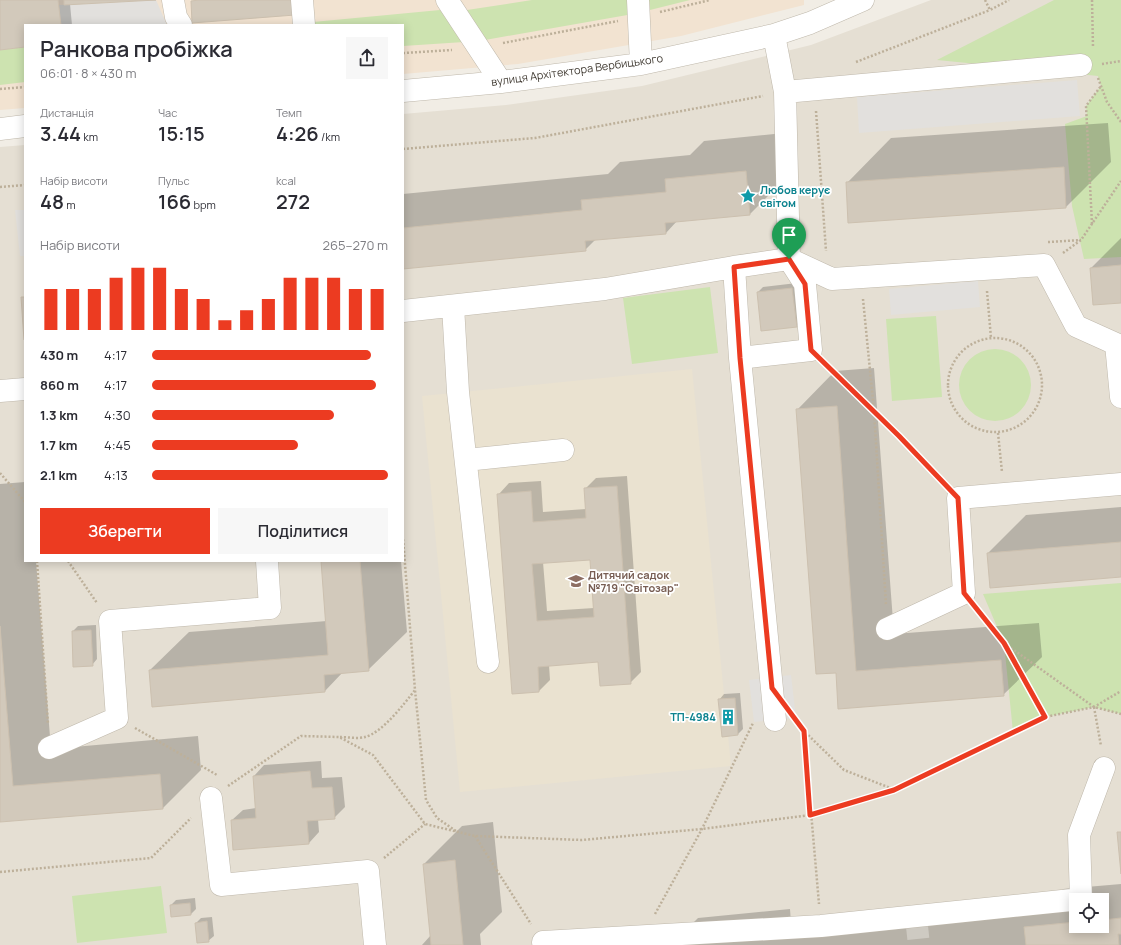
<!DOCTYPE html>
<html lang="uk">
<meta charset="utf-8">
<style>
:root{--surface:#fff;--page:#f7f7f7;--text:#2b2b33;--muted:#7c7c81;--accent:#ec3b21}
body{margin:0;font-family:Manrope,sans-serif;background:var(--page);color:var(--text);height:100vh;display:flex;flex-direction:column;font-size:15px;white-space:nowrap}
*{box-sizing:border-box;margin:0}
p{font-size:13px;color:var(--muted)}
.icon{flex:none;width:22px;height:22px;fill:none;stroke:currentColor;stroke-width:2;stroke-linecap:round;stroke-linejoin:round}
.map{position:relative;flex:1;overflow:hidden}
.side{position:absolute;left:24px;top:24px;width:380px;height:538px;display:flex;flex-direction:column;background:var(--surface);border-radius:0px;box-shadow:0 2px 10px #0003}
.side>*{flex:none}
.controls{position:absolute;left:1069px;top:893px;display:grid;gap:8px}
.controls a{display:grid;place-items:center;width:40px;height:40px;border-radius:0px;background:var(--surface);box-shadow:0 2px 10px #0003;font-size:20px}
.pin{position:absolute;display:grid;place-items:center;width:34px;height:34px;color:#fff;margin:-41px -17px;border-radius:50% 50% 50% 0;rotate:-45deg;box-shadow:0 0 4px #0007}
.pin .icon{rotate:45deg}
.round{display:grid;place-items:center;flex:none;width:42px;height:42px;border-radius:0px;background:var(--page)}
.head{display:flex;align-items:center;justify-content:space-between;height:68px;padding:0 16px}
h1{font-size:22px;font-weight:600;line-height:30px}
.stats{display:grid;grid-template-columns:repeat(3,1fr);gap:6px;height:68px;padding:4px 16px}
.stats div{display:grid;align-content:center}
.stats b{font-size:20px;font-weight:600}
.stats small{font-size:11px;font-weight:400}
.stats p{font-size:11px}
.chart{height:112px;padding:8px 16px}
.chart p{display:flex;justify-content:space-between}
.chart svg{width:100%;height:72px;margin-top:4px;stroke:var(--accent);stroke-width:6}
.cta{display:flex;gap:8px;margin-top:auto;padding:8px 16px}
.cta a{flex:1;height:46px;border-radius:0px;background:var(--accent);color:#fff;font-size:16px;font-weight:600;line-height:46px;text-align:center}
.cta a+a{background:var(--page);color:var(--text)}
ul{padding:0 16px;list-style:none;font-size:13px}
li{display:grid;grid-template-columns:64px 48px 1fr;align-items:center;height:30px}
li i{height:10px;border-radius:5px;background:var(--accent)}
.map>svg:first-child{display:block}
.residential{fill:#e5dfd3;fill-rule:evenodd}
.commercial{fill:#f2e3d1}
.education{fill:#eae2d0}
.green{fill:#cde3b0}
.parking{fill:#e2e0dd}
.shadow{fill:#0003;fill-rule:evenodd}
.building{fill:#d2c9bb;stroke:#ccc0af;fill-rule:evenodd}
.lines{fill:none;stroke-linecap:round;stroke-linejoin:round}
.minor-tunnel{stroke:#cecac2;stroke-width:22;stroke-dasharray:22 11;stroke-linecap:butt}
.minor-casing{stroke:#bfb8ab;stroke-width:23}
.path{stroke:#bdb09a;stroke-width:2.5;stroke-dasharray:2 2;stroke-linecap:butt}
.minor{stroke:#fff;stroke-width:22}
.route-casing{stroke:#fff;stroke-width:8}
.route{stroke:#ec3b21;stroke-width:5}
.labels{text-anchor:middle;stroke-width:3.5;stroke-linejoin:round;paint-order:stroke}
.street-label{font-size:11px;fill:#433d35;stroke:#fff}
.culture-label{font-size:11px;font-weight:bold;fill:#0d838f;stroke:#fff;text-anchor:start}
.education-label{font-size:11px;font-weight:bold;fill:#785e54;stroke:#fff;text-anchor:start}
</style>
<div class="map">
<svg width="1121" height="945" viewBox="0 0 1121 945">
<rect width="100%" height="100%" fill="#f1ede5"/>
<path class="residential" d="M931,0H1121V945H0V147L25,145V561H403V114L506,105L642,86L811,45ZM1076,900H1102V926H1076Z"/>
<path class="commercial" d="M0,0H804V5L681,36L518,64L403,74V25H25V108L0,110Z"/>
<path class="education" d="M692,369L731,766L460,792L422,396Z"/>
<path class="green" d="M532,0H632L633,14L485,40L467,10Z
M649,0H690L650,10Z
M1054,0H1121V257L1084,259L1072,206L1065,124L1087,116L1086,106L1101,86L1098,76L937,60Z
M440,10L464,42L403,46V25H313V22Z
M25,47V82L0,85V50Z
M710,287L718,353L632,364L623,298Z
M936,316L942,397L892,401L886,319Z
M959 385a36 36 0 1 1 72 0a36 36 0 1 1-72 0Z
M1121,583V714L1093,707L1045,717L1013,732L1004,643L983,594Z
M161,886L167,933L77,943L72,896Z"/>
<path class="parking" d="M156,0L167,25H61L59,5Z
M1077,80L1080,116L859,133L857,97Z
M15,210H25V256H20Z
M978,281L980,307L891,315L889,289Z
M791,675L796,718L754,722L749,680Z"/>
<path class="shadow" d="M0,0H137L70,4L72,25H25V46L0,49Z
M1108,123L1111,162L1066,207L849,222L847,183L891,138Z
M784,133L788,176L750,214L677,221L666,233L596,239L585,250L403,268V194L608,174L620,162L690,155L704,141Z
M1121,238V302L1091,268Z
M797,283L801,321L796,326L758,292L763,287Z
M874,368L894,634L1039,623L1042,657L1003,695L837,672L797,410L835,371Z
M627,476L641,672L630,683L599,661L549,665L550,680L539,691L499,494L509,483L541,481L543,512L586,509L585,489L596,478ZM591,559L594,608L547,611L543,562Z
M25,482V561H36L51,749L198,736L201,770L163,808L0,821V484Z
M1121,507V576L988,553L1026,515Z
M322,561H401L407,632L368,670L343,672L325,691L150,670L189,632L327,621Z
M96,625L97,659L92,665L73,631L78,626Z
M740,693L743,729L738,734L723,736L719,700L724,694Z
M321,761L322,778L342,777L345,807L334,818L318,819L319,832L309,843L232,820L243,810L256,808L254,776L264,765Z
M493,822L502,912L480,934L481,945H422L431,935L424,864L462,826Z
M1121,884V945H671L698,918L790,909L792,936L1040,913L1063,889ZM1076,900H1102V926H1076Z
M195,898L196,909L191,914L172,916L171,905L176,900Z
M212,917L214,936L208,941L196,923L201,918Z"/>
<path class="building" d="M0,0H58L61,25H25V47L0,50Z
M64,0H156L64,5Z
M199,0H294L295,15L192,23L191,1Z
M1064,167L1066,208L848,223L846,182Z
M746,171L750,215L665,223L666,234L585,241L586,251L403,269V228L582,210L581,200L666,192L665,179Z
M1121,265V303L1093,305L1090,268Z
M792,288L797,327L761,331L757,292Z
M21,297H25V340H24Z
M837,406L856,671L1001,660L1004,696L838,709L836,673L816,674L796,409Z
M617,486L631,684L600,686L598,662L538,667L539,692L512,694L497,494L531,491L533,522L586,518L584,488ZM590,560L594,617L537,621L532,564Z
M1121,542V577L990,588L987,553Z
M321,561H360L369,671L324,675L325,692L152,707L149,670L328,655Z
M0,626L13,786L160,774L163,809L0,822Z
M91,630L93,666L73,667L72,631Z
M735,698L738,735L722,737L718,699Z
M310,771L312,788L332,787L335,819L307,821L309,844L233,850L231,820L256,818L253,776Z
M1117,832H1121V874Z
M455,860L463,945H431L423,864Z
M190,903L191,915L171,917L170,905Z
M1121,918V934H1118L1119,945H1026L1024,927L1076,922V926H1102V920Z
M207,921L209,942L197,943L195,923Z"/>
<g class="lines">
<path class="minor-tunnel" d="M916,917L919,945"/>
<defs>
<path id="minor" d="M173,0L176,17L181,25
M302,0L304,25
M447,0L501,82
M638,0L641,64
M403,91L501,82L641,64L774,35L810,23L863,0
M785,92L1081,65
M0,129L25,126
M734,267L740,358L775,720
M453,306L458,392L488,662
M403,311L605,289L734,267L789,259L832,279L1044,265L1076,326L1116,344L1121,397
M740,358L811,350L805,284L789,259L785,92L774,35
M0,391L25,389
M466,460L563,450
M887,629L964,593L958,498L1121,484
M49,748L117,718L110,621L270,608L267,561
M211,798L221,885L368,871L375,945
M543,942L821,926L1081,899L1079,835L1104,768"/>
</defs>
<use href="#minor" class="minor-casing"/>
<path class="path" d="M985,0L990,10L1009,0
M1092,0L1093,47
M660,12L710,0
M503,43L618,21
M403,53L452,50
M856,62L990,10
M1102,64L1121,61
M1098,78L1107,102L1121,122
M0,89L25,87
M816,111L826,251
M403,149L535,138L763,96
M0,187L25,185
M1092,224L1086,106L1101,86
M1048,242L1081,240
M1063,253L1081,240L1121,181
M987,291L991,338
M863,299L874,411L886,605
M948 385a47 47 0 1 1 94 0a47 47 0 1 1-94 0Z
M826,365L899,436L942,482
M998,433L1002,472
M0,473L25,502
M403,539L415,690L426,800L437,818L456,831
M37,561L48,724
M68,561L97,603
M977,609L1004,643L1094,707L1121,714
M1006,645L1045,717
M1094,707L1101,746
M798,723L804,731L844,770L893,789
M135,728L217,775
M804,731L819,904
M340,737C347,737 358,739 365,737C382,733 404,704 415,690
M228,786L301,736L339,737L373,755L425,824L475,836L582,840L702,829L810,815L894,790L1045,717L1094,707L1121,691
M475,836L531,924
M384,858L425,824
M0,872L151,858L191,818
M655,914L702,829L753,723"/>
<use href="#minor" class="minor"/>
</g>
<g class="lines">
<defs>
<path id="route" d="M789,259L805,284L811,350L899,436L958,498L964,593L1004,643L1045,717L894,790L810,815L804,731L772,688L740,358L734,267Z"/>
</defs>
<use href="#route" class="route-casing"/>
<use href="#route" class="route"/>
</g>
<defs>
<symbol id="sight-bare" viewBox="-9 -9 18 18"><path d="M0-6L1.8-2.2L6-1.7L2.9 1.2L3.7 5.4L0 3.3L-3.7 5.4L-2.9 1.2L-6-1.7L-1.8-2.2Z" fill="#0f9aa8" stroke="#fff" stroke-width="2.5" paint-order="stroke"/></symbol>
<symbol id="school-bare" viewBox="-9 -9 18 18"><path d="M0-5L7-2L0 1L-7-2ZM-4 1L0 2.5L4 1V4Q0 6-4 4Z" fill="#8d6e63" stroke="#fff" stroke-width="2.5" paint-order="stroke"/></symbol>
<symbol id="building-bare" viewBox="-9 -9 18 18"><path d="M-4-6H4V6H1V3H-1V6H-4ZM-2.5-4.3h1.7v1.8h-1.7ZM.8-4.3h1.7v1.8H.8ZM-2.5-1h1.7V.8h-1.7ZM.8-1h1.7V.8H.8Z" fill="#0f9aa8" stroke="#fff" stroke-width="2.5" paint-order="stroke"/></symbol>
</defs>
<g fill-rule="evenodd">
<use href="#sight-bare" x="737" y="185" width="22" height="22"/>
<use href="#school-bare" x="565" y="570" width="22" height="22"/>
<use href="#building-bare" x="717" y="706" width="22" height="22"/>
</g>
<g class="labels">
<g class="street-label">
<text transform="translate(577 70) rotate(-8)" y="4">вулиця Архітектора Вербицького</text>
</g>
<g class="culture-label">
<text x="760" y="194">Любов керує<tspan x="760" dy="13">світом</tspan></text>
<text x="716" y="721" text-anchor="end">ТП-4984</text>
</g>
<g class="education-label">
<text x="588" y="579">Дитячий садок<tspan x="588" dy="13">№719 "Світозар"</tspan></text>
</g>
</g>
</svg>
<div class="controls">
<a><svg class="icon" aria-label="locate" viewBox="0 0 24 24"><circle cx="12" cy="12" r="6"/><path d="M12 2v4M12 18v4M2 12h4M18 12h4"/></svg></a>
</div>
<div class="pin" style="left:789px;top:259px;background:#1e9e55"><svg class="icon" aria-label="arrive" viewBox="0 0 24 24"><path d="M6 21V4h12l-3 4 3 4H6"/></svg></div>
<section class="side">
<div class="head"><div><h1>Ранкова пробіжка</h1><p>06:01 · 8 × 430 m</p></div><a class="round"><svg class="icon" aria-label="share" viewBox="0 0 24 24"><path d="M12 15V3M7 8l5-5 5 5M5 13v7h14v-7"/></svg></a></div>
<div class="stats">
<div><p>Дистанція</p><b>3.44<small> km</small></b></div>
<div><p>Час</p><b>15:15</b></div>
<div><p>Темп</p><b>4:26<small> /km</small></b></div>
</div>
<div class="stats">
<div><p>Набір висоти</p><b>48<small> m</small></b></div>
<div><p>Пульс</p><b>166<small> bpm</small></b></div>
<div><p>kcal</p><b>272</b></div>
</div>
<div class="chart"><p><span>Набір висоти</span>265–270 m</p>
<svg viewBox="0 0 160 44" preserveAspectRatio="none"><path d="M5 44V19M15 44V19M25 44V19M35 44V12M45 44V6M55 44V6M65 44V19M75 44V25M85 44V38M95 44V32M105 44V25M115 44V12M125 44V12M135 44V12M145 44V19M155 44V19"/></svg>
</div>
<ul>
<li><b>430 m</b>4:17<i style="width:93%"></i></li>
<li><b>860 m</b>4:17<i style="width:95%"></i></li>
<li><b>1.3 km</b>4:30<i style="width:77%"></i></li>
<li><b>1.7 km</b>4:45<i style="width:62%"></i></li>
<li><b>2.1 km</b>4:13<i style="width:100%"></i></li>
</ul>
<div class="cta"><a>Зберегти</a><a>Поділитися</a></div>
</section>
</div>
